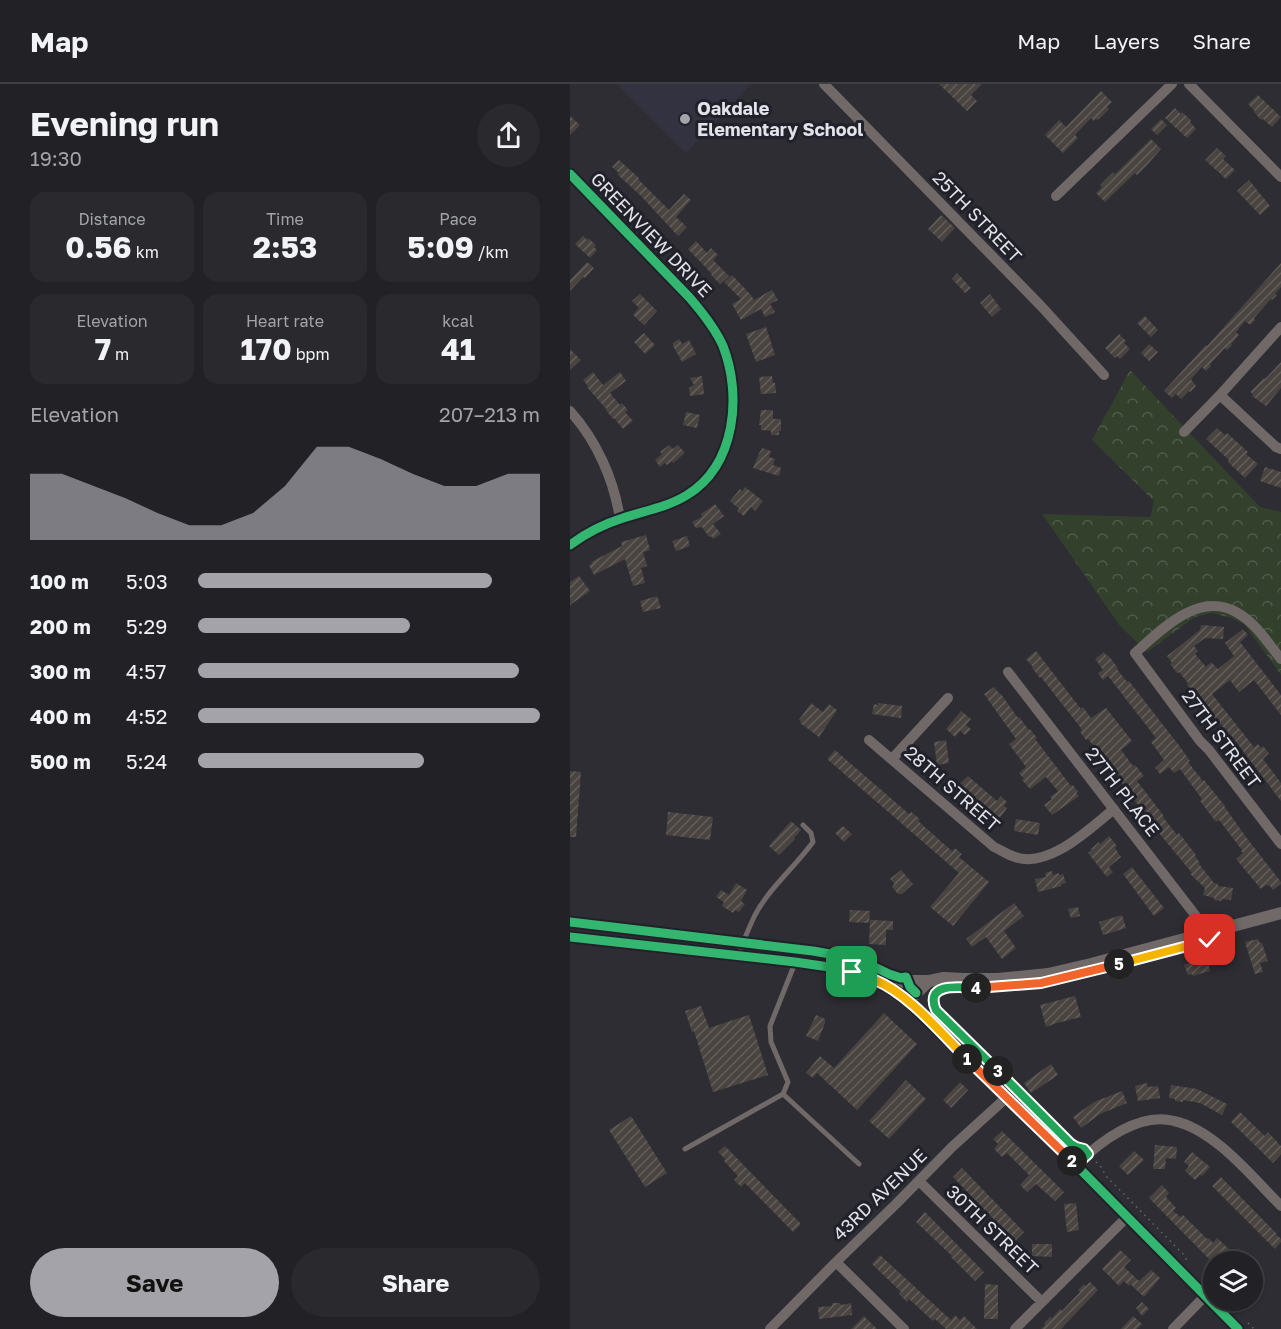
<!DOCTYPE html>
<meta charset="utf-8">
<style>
:root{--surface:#222226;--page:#2a2a2e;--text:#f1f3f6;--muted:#a2a4a7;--line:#3f3f43;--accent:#a3a3a9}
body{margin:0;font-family:"Golos Text",sans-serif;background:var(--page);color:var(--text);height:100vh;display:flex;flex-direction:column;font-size:22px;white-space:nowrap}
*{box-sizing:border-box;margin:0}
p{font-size:20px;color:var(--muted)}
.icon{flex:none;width:33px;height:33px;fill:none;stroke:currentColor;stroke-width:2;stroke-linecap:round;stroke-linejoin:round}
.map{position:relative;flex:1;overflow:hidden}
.panel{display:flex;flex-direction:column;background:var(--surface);width:570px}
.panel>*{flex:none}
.buttons{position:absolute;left:633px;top:1167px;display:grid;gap:12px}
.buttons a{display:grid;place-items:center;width:60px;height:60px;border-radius:50%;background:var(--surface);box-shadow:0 2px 4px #0004,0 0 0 2px var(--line);font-size:30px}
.pin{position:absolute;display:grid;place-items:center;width:51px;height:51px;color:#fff;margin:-26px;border-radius:12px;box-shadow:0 3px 9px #0006}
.km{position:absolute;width:30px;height:30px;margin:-15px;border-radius:50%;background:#222;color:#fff;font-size:16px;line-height:30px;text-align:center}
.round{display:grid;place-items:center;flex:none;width:63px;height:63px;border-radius:32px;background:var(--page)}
.overview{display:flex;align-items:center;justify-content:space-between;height:102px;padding:0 30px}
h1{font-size:33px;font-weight:700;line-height:45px}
.metrics{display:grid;grid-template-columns:repeat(3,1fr);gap:9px;height:102px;padding:6px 30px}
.metrics div{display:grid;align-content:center;border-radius:15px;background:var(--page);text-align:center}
.metrics b{font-size:30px;font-weight:700}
.metrics small{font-size:16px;font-weight:400}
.metrics p{font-size:16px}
.chart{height:168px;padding:12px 30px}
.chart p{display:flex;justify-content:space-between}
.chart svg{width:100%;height:108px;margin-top:6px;fill:var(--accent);opacity:.7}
.cta{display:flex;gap:12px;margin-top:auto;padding:12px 30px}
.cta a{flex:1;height:69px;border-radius:36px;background:var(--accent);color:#111;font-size:24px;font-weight:700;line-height:69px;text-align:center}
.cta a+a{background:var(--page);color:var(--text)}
ul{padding:0 30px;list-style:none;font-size:20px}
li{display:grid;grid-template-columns:96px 72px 1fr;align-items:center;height:45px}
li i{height:15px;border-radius:8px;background:var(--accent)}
header{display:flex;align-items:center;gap:36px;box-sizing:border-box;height:84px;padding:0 30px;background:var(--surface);border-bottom:2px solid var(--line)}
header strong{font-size:28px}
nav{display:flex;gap:33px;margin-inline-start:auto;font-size:21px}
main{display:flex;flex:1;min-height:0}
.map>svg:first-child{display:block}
.built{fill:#323241}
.forest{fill:url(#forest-crowns)}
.building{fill:url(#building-hatch)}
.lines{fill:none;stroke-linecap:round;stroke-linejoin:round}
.path{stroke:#696769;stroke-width:1.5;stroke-dasharray:1.5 4.5;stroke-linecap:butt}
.service{stroke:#706968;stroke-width:5}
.minor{stroke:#706968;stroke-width:10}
.tertiary{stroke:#706968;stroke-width:12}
.cycleway-casing{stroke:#21212b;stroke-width:13}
.cycleway{stroke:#33b770;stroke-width:9}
.split-1-casing{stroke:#fff;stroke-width:12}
.split-2-casing{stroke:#fff;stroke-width:12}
.split-3-casing{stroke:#fff;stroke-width:12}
.split-4-casing{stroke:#fff;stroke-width:12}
.split-5-casing{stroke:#fff;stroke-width:12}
.split-6-casing{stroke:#fff;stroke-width:12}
.split-1{stroke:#f5b400;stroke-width:8}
.split-2{stroke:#f0652b;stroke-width:8}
.split-3{stroke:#22a559;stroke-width:8}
.split-4{stroke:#22a559;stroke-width:8}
.split-5{stroke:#f0652b;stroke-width:8}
.split-6{stroke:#f5b400;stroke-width:8}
.poi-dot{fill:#a3a3a9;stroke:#21212b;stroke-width:2}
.labels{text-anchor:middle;stroke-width:6;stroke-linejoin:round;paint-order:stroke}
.poi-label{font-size:18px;font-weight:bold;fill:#e2e2e9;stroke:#21212b;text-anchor:start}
.street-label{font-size:18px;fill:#e2e2e9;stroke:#21212b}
</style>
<header>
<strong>Map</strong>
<nav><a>Map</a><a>Layers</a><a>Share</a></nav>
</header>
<main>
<section class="panel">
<div class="overview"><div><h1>Evening run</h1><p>19:30</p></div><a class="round"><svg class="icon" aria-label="share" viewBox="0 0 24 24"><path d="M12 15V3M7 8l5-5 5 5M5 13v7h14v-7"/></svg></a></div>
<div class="metrics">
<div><p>Distance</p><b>0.56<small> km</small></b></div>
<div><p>Time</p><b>2:53</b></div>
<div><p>Pace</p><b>5:09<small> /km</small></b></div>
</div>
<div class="metrics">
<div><p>Elevation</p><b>7<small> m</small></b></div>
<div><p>Heart rate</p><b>170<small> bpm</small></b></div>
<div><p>kcal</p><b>41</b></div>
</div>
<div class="chart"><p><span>Elevation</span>207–213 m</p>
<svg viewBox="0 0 160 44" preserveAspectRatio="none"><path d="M0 44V17L10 17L20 22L30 27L40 33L50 38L60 38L70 33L80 22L90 6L100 6L110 11L120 17L130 22L140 22L150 17L160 17V44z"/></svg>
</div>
<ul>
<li><b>100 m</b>5:03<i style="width:86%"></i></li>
<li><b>200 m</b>5:29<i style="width:62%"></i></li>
<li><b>300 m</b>4:57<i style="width:94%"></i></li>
<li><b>400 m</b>4:52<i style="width:100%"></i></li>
<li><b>500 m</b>5:24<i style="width:66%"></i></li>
</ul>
<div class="cta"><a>Save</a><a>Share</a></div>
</section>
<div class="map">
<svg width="711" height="1245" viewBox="0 0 711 1245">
<defs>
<pattern id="forest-crowns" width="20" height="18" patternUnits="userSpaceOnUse" patternTransform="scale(1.5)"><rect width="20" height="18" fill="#32402c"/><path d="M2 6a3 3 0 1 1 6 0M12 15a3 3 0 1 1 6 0" fill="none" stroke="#4f5b4b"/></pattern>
<pattern id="building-hatch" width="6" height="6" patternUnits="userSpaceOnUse" patternTransform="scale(1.5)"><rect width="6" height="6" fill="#4a4441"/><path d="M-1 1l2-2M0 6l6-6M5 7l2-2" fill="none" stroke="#645f5c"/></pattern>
</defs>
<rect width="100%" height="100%" fill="#2d2d33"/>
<path class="built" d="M47,0H181L116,69Z"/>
<path class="forest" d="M560,286L690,423L711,428V591L674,540L662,534L642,529L625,533L577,568L550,542L472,430L580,433L584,417L522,356Z"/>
<path class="building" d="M369,0H412L401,11L407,17L397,27Z
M531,7L542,18L537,23L539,25L528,36L526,35L524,37L521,34L505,51L508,54L493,69L475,51L489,36L496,43Z
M688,11L711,33L702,43L693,35L691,36L684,28L685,27L678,20Z
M605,24L611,30L612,28L621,36L620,38L626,45L617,54L595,34Z
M0,32L10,41L0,51Z
M591,35L597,41L587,51L581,45Z
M581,55L591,65L577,81L567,91L565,89L535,118L526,109L532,103L530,101L543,88L545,90Z
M647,64L656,72L653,75L665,86L656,95L635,76Z
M49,76L69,94L68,95L99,126L114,110L121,116L106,133L117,143L108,152L70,111L48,91L49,89L42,83Z
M679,96L700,122L690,131L667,107Z
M371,131L385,144L372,158L358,145Z
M13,152L17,156L18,154L26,161L24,163L27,166L20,174L5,160Z
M126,157L137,169L141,164L148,171L143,176L159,192L150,200L141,191L142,190L118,165Z
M17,178L24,184L15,194L13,193L0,207V196Z
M711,179V203L705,210L707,211L702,216L701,215L684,234L685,236L680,241L675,237L666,248L669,251L661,260L662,261L657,266L655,264L640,280L641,282L636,287L632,283L621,295L626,302L620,308L619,307L611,315L606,310L602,314L594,307L636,261L637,262Z
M387,189L401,204L395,209L382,195Z
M162,191L181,211L184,216L202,206L208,216L200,220L205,228L195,233L191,225L171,236L162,220L171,215L154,198Z
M70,210L87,227L74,241L63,231L69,224L62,217Z
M420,210L431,225L422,233L410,219Z
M575,232L588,246L581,253L567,239Z
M196,243L205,271L186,278L176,250Z
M74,249L85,261L75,270L64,258Z
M549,250L556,257L554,259L560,265L550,275L547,272L545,274L535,264Z
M109,255L112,260L119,256L126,270L112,278L103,262V259Z
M579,260L588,268L579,277L571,269Z
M0,265L11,276L0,286Z
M711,278V304L696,322L682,312L683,310L680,308L694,294L695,295Z
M23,288L33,301L50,288L56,297L40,309L50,321L52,319L58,326L55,328L63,337L53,345L44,334L43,335L36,326H37L17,303L18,302L13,296Z
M132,292L134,310L120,312L119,304L124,301L120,294Z
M202,292L203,299H205L206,309L191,310L189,293Z
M191,326H203V335H211V347H209V351H201V347L191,346V341H189Z
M116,328L130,331L127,344L113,341Z
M647,344L655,351L657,349L678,368L676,370L688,380L675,394L658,378L659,376L636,355Z
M99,361L103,365L108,361L115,369L103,379L102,377L97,381L95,379L90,383L85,376L92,370L90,368Z
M192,364L201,367L199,373L205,375L203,381L211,384L209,392L183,384L190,367H191Z
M695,383L711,388V404L690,397Z
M175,403L193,417L185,427L181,423L174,432L167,427L169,425L160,417L170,405L172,407Z
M145,420L154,432L143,440L151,450L143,455L141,452L139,453L132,443L126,444L122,438L132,433L131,430Z
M76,451L80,466L73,468L77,482L71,484L75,499L63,502L55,475L24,491L19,481L22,480L21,478L52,462L51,458Z
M117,452L120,462L106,467L102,457Z
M9,492L20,507L0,521V498Z
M87,512L91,524L73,528L70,517Z
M631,541L654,543L653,555L635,554L624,562L628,567L625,570L636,583L641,578L648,585L664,572L655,559L673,545L678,551L670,558L711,611V631L684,596L669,608L660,596L642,610L684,663L688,660L691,664L693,662L699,669L693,675L711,699V717L661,651L660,652L651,640L650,641L627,610L625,612L617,601L618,599L609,588L607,589L600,580L602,579L597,572L630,546Z
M466,567L511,625L513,623L521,634L536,624L562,657L551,666L563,682L565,681L574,692L567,697L594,732L593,733L607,751L609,749L626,771L625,772L630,779L629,780L644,799L648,800V802L663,804L661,816L652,815L651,817L644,816V814L633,811L635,804L620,790L622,789L593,754L542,686L540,688L535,681L537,680L523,661L518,655L516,656L510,648L512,647L510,643L471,593L470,594L462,584L463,583L456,575Z
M534,568L537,572L538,571L548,584L547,585L557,598L559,597L611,664L620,677L618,678L633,697L634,696L655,722H654L676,753L711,798V800L703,806L699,801L698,802L696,801L691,805L666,775L673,769L671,767L672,766L649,736L646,738L630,717L632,715L610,685L604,689L599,683L590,690L585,684L594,676L581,658L586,654L538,592L533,596L528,589L533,586L525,575Z
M424,603L430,610H431L448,634L449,633L459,646L460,645L467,654L465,655L501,702L503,701L508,708L506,709L509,712L482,731L474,721L482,715L480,713L488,707L476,693L460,705L452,696L454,695L449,689L456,683L439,660L446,655L414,610Z
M241,619L253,628L259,620L267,626L249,653L230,639L231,638L229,636Z
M308,619L332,622L331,634L302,630L304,620L308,621Z
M391,627L401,635L396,641L401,645L395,651L390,647L385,653L376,645Z
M376,656L379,679L367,681L364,658Z
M265,666L339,730L341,728L350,735L348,737L382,767L385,764L392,770L389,773L419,798L383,842L360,823L389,789L257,675Z
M0,687L11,688L6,753H0Z
M398,692L427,717L431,712L437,718L434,722L437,724L430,734L424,731L423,732L389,701Z
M98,728L143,733L140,756L96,751Z
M446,735L470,739L468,751L444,747Z
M221,737L231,746L224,754L225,755L209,771L199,762Z
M273,742L282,750L274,758L265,749Z
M539,752L547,762L545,764L551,773L539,783L543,788L537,793L518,769L522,766L521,765L529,758L530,760Z
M562,783L594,824L584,832L553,790Z
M331,786L343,800L332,810H328L322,803L324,801V799L320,795Z
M482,787L483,791L489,789V791L493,790L496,799L491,800L492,802L468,808L465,795L476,793L475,789Z
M166,799L177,806L171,817L175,820L169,828L165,826L163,829L152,822L154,818L146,813L151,806L159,811Z
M444,819L454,832L434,847L446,864L432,875L416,853L402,863L396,855Z
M508,823L510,832L501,834L498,825Z
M280,826L300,827L299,839L279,838Z
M552,831L556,844L533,851L529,838Z
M300,836L323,837V846H316V861L299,860Z
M688,855L690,859H692L698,877L690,879L693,888L685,890L675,858Z
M639,868L642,877L638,879L640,887L623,892L622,890L618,891L614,881L628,875L627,871Z
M505,912L511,933L487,939L476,943L470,921Z
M131,922L139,944L179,931L198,991L143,1008L124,947L122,948L115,927Z
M314,929L347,960L287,1026L247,989L243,994L236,989L250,972L264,984Z
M246,931L255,935V939L248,957L236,952Z
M481,980L488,991L461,1009L454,999Z
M336,996L356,1015L319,1055L299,1037Z
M390,998L398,1006L381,1024L373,1016Z
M577,999L578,1003L588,1002L590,1014L568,1017L565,1002Z
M601,1001L627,1005L657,1020L652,1031L630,1019L613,1016V1018L605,1017V1015L599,1014Z
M552,1007L557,1019L530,1030L511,1044L503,1033L524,1018Z
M670,1028L695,1052L698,1048L711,1062V1070L703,1079L661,1038Z
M61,1032L97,1089L75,1103L39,1046Z
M432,1047L494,1108L485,1117L466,1100L457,1108L450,1101L459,1091L437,1069L432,1073L424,1065L428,1060L423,1055Z
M585,1061L607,1063L606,1075L596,1074L595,1085H583Z
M155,1062L231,1140L223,1148L175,1099L171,1103L164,1096L168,1092L154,1077L155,1075L148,1068Z
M564,1067L574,1076L558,1091L549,1082Z
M622,1068L640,1083L632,1092L630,1091L625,1096L615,1087L619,1082L614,1078Z
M392,1084L454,1148L445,1157L383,1093Z
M651,1093L707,1150H706L711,1155V1158L705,1165L642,1102Z
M592,1101L599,1109L596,1113L606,1124L603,1127L611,1133L613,1131L637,1155L639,1154L643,1159L647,1154L659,1165L646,1178H642L579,1114Z
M506,1119L509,1146L497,1148L494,1120Z
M355,1128L414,1188L405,1197L381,1173L382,1172L346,1138Z
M462,1160H482V1173L462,1172Z
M550,1166L561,1176L554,1183L569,1197L581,1186L590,1194L574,1213L560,1200L559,1202L554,1197L549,1202L532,1185Z
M310,1171L381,1236L385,1231L390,1236L394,1232L407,1245H376L365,1235L363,1237L339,1215L337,1218L329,1210L331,1208L302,1180Z
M520,1198L528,1206L491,1245H471L475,1241L474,1239L480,1233L482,1234L490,1225L492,1227L510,1208L508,1206L514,1200L516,1202Z
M415,1200L428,1201V1235H414Z
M572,1218L579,1225L572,1232L566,1224Z
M262,1219H270L271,1221L281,1219L282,1231L249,1235L248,1223L262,1222Z
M294,1232L307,1245H281Z
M563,1232L572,1240L567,1245H551Z"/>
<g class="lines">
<path class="path" d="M368,908C363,913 363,919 366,926L501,1060L506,1063L510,1064
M526,1078L531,1083L536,1092L613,1170L618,1178
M678,1239L684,1245"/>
<path class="service" d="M168,870C174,857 179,843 185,831C200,803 225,783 243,758L241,749L233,741
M213,1010L289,1080
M115,1065L213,1010L218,998L201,958L200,942L225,879"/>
<path class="minor" d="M254,0L471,222L534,291
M619,0L711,93
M0,90L119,213C132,228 145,244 153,262C172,311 166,381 117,411C98,423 74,427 53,434C34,440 16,449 0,461
M486,112L602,0
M650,311L706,363L711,365
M0,327C27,357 44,396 50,435
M614,348L650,311L711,243
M711,575C698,559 685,538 666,528C628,507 591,546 565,569L630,657L639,666L711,760
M438,588L639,849
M299,656L424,763C431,766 438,771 445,773C479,785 519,745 544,725
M322,675L378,614
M506,1081C530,1058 568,1028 604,1037C645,1046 682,1093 711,1122
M349,1097L472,1218
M266,1178L334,1245
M200,1245L266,1178L326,1120L382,1063L436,1014
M445,1245L557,1133
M603,1245L635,1212"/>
<path class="tertiary" d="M0,853L225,878L259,883L305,896L325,907L338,917L506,1081L668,1245
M315,901L338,897H359
M338,917L359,897L374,894L394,895H428L478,890L521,880L711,829"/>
<defs>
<path id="cycleway" d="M0,90L119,213C132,228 145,244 153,262C172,311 166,381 117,411C98,423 74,427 53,434C34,440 16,449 0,461
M0,838L243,867L288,875L319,890L331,894L336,893L340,903L346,909
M0,853L225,878L259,883L305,896L325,907L338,917L506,1081L668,1245"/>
</defs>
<use href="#cycleway" class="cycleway-casing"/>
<use href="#cycleway" class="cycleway"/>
</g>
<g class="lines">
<defs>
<path id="split-1" d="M282,888C290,891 298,893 305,896C339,910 371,949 397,975"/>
<path id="split-2" d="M397,975L502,1077"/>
<path id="split-3" d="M428,987L501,1060L506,1063L514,1065L518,1070L506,1081L502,1077"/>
<path id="split-4" d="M406,904C390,903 354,898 366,926L428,987"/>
<path id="split-5" d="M406,904L471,899L549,880"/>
<path id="split-6" d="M549,880L640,856"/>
</defs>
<use href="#split-1" class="split-1-casing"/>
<use href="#split-2" class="split-2-casing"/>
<use href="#split-3" class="split-3-casing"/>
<use href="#split-4" class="split-4-casing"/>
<use href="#split-5" class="split-5-casing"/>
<use href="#split-6" class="split-6-casing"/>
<use href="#split-1" class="split-1"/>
<use href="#split-2" class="split-2"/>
<use href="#split-3" class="split-3"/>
<use href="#split-4" class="split-4"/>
<use href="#split-5" class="split-5"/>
<use href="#split-6" class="split-6"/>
</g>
<circle class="poi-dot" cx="115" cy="35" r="6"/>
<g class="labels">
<g class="poi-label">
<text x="127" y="31">Oakdale<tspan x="127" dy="21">Elementary School</tspan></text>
</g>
<g class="street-label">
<text transform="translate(407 133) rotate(46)" y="6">25TH STREET</text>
<text transform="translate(81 151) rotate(46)" y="6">GREENVIEW DRIVE</text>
<text transform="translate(651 655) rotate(53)" y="6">27TH STREET</text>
<text transform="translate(382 705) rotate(41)" y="6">28TH STREET</text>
<text transform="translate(552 708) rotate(52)" y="6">27TH PLACE</text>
<text transform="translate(310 1111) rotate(-44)" y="6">43RD AVENUE</text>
<text transform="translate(422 1146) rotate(44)" y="6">30TH STREET</text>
</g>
</g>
</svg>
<div class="buttons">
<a><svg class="icon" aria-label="layers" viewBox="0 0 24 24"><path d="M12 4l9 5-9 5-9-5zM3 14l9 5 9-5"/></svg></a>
</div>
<div class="pin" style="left:282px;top:888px;background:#1e9e55"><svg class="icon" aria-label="arrive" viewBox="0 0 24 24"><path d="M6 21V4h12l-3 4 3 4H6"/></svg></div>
<div class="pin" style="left:640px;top:856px;background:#d93025"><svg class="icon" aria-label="check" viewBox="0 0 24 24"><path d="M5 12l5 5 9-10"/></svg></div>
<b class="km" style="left:397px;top:975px">1</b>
<b class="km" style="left:502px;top:1077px">2</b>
<b class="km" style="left:428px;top:987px">3</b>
<b class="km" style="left:406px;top:904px">4</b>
<b class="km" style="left:549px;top:880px">5</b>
</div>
</main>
